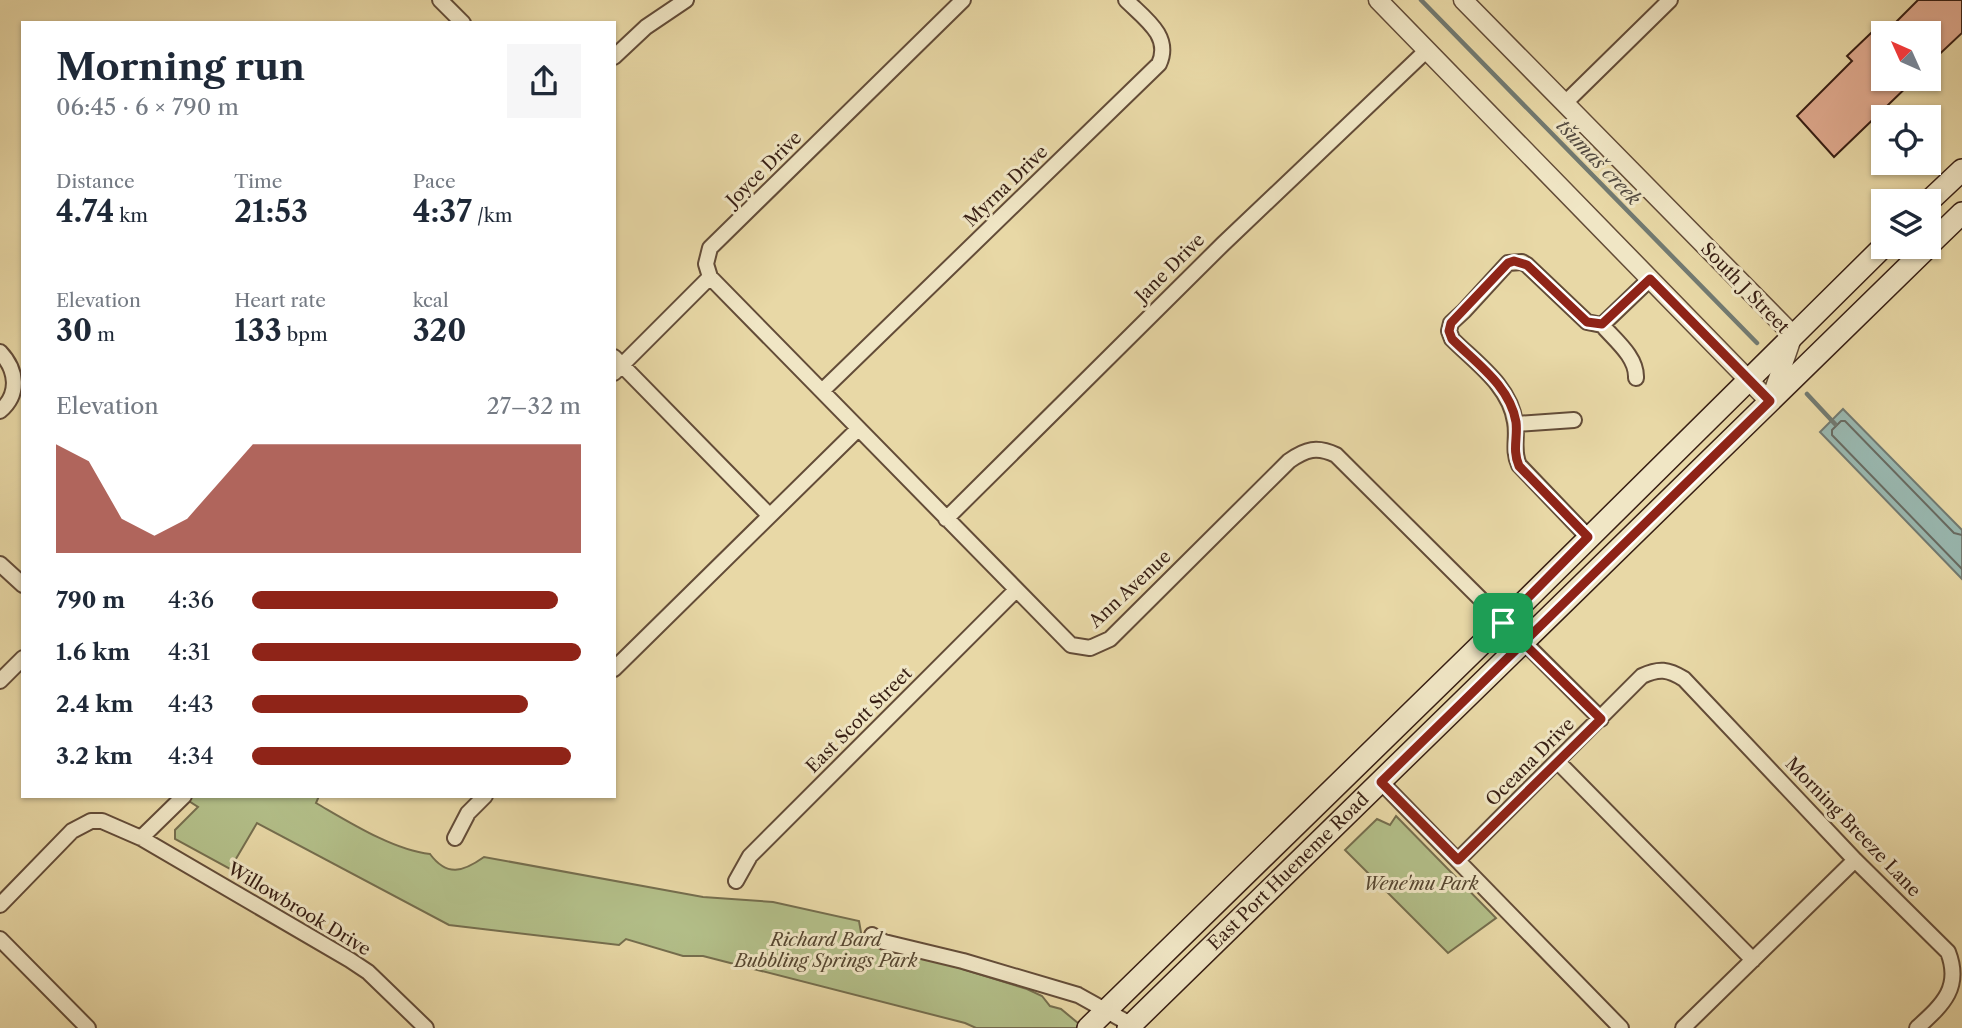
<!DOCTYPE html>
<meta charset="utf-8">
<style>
:root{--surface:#fff;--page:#f6f6f7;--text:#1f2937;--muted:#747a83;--accent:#8f2418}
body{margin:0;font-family:"Libre Caslon Text",serif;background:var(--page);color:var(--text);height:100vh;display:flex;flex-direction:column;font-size:26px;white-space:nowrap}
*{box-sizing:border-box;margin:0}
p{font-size:23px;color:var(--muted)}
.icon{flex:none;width:38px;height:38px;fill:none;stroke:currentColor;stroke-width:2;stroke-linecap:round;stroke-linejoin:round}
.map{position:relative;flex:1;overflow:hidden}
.drawer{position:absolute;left:21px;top:21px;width:595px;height:777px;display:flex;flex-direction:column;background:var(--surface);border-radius:0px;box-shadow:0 2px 5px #0004}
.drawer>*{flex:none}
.needle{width:46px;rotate:315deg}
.controls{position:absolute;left:1871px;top:21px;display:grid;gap:14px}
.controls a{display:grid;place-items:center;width:70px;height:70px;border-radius:0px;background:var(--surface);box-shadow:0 2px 5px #0004;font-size:35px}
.pin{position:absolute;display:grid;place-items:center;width:60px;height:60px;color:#fff;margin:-30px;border-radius:14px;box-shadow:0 4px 10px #0006}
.round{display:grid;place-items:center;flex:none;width:74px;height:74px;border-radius:0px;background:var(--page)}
.head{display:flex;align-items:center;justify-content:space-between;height:119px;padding:0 35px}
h1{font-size:38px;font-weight:700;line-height:52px}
.metrics{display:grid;grid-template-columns:repeat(3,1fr);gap:10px;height:119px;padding:7px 35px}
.metrics div{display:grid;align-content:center}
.metrics b{font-size:30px;font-weight:700}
.metrics small{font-size:19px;font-weight:400}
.metrics p{font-size:19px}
.chart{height:196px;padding:14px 35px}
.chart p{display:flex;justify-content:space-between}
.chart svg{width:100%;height:126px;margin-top:7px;fill:var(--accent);opacity:.7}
ul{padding:0 35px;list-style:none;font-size:23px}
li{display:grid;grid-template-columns:112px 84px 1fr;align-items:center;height:52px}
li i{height:18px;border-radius:9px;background:var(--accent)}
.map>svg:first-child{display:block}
.green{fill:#b3bf89;stroke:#756e4e;stroke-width:2}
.water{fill:#99b8b0;stroke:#727a71;stroke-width:2}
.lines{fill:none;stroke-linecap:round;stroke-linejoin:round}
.shore{stroke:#686b62;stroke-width:2}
.stream{stroke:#727a71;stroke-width:4.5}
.building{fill:#e1ab90;stroke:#371e13;stroke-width:2}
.minor-casing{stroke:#634c38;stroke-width:18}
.tertiary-casing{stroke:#634c38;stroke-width:21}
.secondary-casing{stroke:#371e13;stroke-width:24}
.minor{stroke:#f0e6c5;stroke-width:14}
.tertiary{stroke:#f0e6c5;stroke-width:18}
.secondary{stroke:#f0e6c5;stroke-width:21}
.route-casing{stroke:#fff;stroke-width:14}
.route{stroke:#8f2418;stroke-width:9}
.labels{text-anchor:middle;stroke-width:6;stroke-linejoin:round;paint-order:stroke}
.street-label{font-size:18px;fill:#371e13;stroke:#f0e6c5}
.park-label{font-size:18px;font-style:italic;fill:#564630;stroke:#f0e6c5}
.water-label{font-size:19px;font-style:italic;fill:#544c42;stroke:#f0e6c5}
</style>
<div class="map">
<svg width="1962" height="1028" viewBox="0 0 1962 1028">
<rect width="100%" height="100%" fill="#e8d8a6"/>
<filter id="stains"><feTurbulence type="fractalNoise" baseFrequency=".00286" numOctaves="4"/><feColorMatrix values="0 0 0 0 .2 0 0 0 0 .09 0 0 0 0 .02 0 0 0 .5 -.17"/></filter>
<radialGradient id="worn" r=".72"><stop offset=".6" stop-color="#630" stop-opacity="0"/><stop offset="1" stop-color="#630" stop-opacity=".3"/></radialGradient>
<path class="green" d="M181,796H319L316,803C349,822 393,850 430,854C447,877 463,872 484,857L703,897L773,902L859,921L862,938L881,948L953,966L1027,989L1042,996L1050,1006L1061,1009L1084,1028H976L965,1023L703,956H683L626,939L619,945L449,925L257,823L230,869L175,839V830L198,807Z
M1396,816L1496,918L1448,953L1345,850L1377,819L1390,825Z"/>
<path class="water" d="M1843,409L1962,530V579L1820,432Z"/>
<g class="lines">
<path class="shore" d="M1962,535L1954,533L1845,421H1841L1832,430V435L1962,569"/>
<path class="stream" d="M1421,0L1757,343
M1807,394L1835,424"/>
</g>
<path class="building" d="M1918,0H1962V33L1928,65V33H1885Z
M1871,33L1883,41V79H1915L1834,157L1797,116L1852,61L1847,56Z"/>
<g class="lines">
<defs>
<path id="minor" d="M440,0L463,23
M614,57L646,27L686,0
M1565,103L1670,0
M710,277L1071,645L1090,648L1110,639L1289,461C1306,449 1317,446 1336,455L1601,719
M1602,325L1650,279
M1602,325C1615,340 1637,357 1636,378
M0,352C17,370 20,394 0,411
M614,357L769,515
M614,373L710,277L706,264L710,248L963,0
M822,391L1159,64C1172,36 1144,18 1126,0
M1516,424L1574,420
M946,519L1223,244L1427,50
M1588,537L1519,465C1512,450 1518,437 1515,422C1510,386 1476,363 1452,339L1449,331L1451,323L1464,311L1508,263L1522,262L1527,265L1587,322L1602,325
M0,564L23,585
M614,669L858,429
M0,681L23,658
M1558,762L1753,960
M1381,782L1621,1028
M141,838L184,796
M455,838L468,813L485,796
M1458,860L1642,676C1659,668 1668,669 1684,679L1855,860L1948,952C1962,988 1942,1005 1917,1028
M736,881L750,856L1016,590
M0,905L72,831L91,821H102L141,838L350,960L368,972L426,1028
M872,935L884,942L963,961L1078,995L1132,1025
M0,939L88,1028
M1683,1028L1855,860"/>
<path id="tertiary" d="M1378,0L1770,402L1793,335L1463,0"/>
<g id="secondary">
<path d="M1928,202L1962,170"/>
<path d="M1928,246L1962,213"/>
<path d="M1088,1028L1503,623L1883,247"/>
<path id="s1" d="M1128,1028L1928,247"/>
</g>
</defs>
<use href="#minor" class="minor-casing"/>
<use href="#tertiary" class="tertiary-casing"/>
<use href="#secondary" class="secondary-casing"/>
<use href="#minor" class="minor"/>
<use href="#tertiary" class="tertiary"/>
<use href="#secondary" class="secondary"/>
</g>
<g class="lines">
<defs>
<path id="route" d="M1503,623L1601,719L1458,860L1381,782C1510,655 1641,529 1770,401L1650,279L1602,324L1587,322L1527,265L1514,261L1508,263L1451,323L1449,331L1452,339C1476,363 1510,386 1516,422C1518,437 1512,450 1519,466L1588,537L1503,623"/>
</defs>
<use href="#route" class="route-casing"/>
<use href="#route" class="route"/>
</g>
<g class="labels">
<g class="street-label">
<text transform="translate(764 169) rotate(-45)" y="6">Joyce Drive</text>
<text transform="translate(1006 186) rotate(-44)" y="6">Myrna Drive</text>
<text transform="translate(1170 268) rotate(-45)" y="6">Jane Drive</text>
<text transform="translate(1745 288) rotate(46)" y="6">South J Street</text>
<text transform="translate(1130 589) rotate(-43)" y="6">Ann Avenue</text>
<text transform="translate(859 720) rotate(-45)" y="6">East Scott Street</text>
<text transform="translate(1530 762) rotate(-45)" y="6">Oceana Drive</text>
<text transform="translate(1853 827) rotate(46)" y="6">Morning Breeze Lane</text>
<text dy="6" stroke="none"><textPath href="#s1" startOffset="224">East Port Hueneme Road</textPath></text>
<text transform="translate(299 909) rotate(31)" y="6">Willowbrook Drive</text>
</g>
<g class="park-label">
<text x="1421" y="890">Wene'mu Park</text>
<text x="826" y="946">Richard Bard<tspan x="826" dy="21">Bubbling Springs Park</tspan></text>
</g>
<g class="water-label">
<text transform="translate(1599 162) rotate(46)" y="7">tšumaš creek</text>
</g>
</g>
<rect width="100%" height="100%" filter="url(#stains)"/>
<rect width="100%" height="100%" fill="url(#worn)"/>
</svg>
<div class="controls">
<a><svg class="needle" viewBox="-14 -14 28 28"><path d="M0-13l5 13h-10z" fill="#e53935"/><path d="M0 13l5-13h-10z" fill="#747a83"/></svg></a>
<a><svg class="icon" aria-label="locate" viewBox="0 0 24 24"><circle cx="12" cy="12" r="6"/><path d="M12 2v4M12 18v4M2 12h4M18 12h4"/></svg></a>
<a><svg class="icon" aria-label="layers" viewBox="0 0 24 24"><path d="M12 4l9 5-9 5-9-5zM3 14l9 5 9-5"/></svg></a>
</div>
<div class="pin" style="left:1503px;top:623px;background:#1e9e55"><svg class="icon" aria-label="arrive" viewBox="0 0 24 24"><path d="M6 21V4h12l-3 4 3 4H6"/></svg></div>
<section class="drawer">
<div class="head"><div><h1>Morning run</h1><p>06:45 · 6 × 790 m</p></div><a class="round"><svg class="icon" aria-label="share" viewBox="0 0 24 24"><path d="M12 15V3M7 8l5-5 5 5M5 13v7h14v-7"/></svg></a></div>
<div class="metrics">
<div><p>Distance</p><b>4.74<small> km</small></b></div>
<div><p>Time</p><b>21:53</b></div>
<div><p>Pace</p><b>4:37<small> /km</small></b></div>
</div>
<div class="metrics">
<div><p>Elevation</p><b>30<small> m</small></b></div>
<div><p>Heart rate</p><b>133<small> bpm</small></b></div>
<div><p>kcal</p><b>320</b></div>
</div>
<div class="chart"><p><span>Elevation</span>27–32 m</p>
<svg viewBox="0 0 160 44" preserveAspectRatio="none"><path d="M0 44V6L10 12L20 32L30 38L40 32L50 19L60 6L70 6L80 6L90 6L100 6L110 6L120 6L130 6L140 6L150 6L160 6V44z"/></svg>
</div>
<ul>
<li><b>790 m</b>4:36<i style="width:93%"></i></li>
<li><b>1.6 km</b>4:31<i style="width:100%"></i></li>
<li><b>2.4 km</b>4:43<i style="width:84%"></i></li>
<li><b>3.2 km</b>4:34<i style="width:97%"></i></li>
</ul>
</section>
</div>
